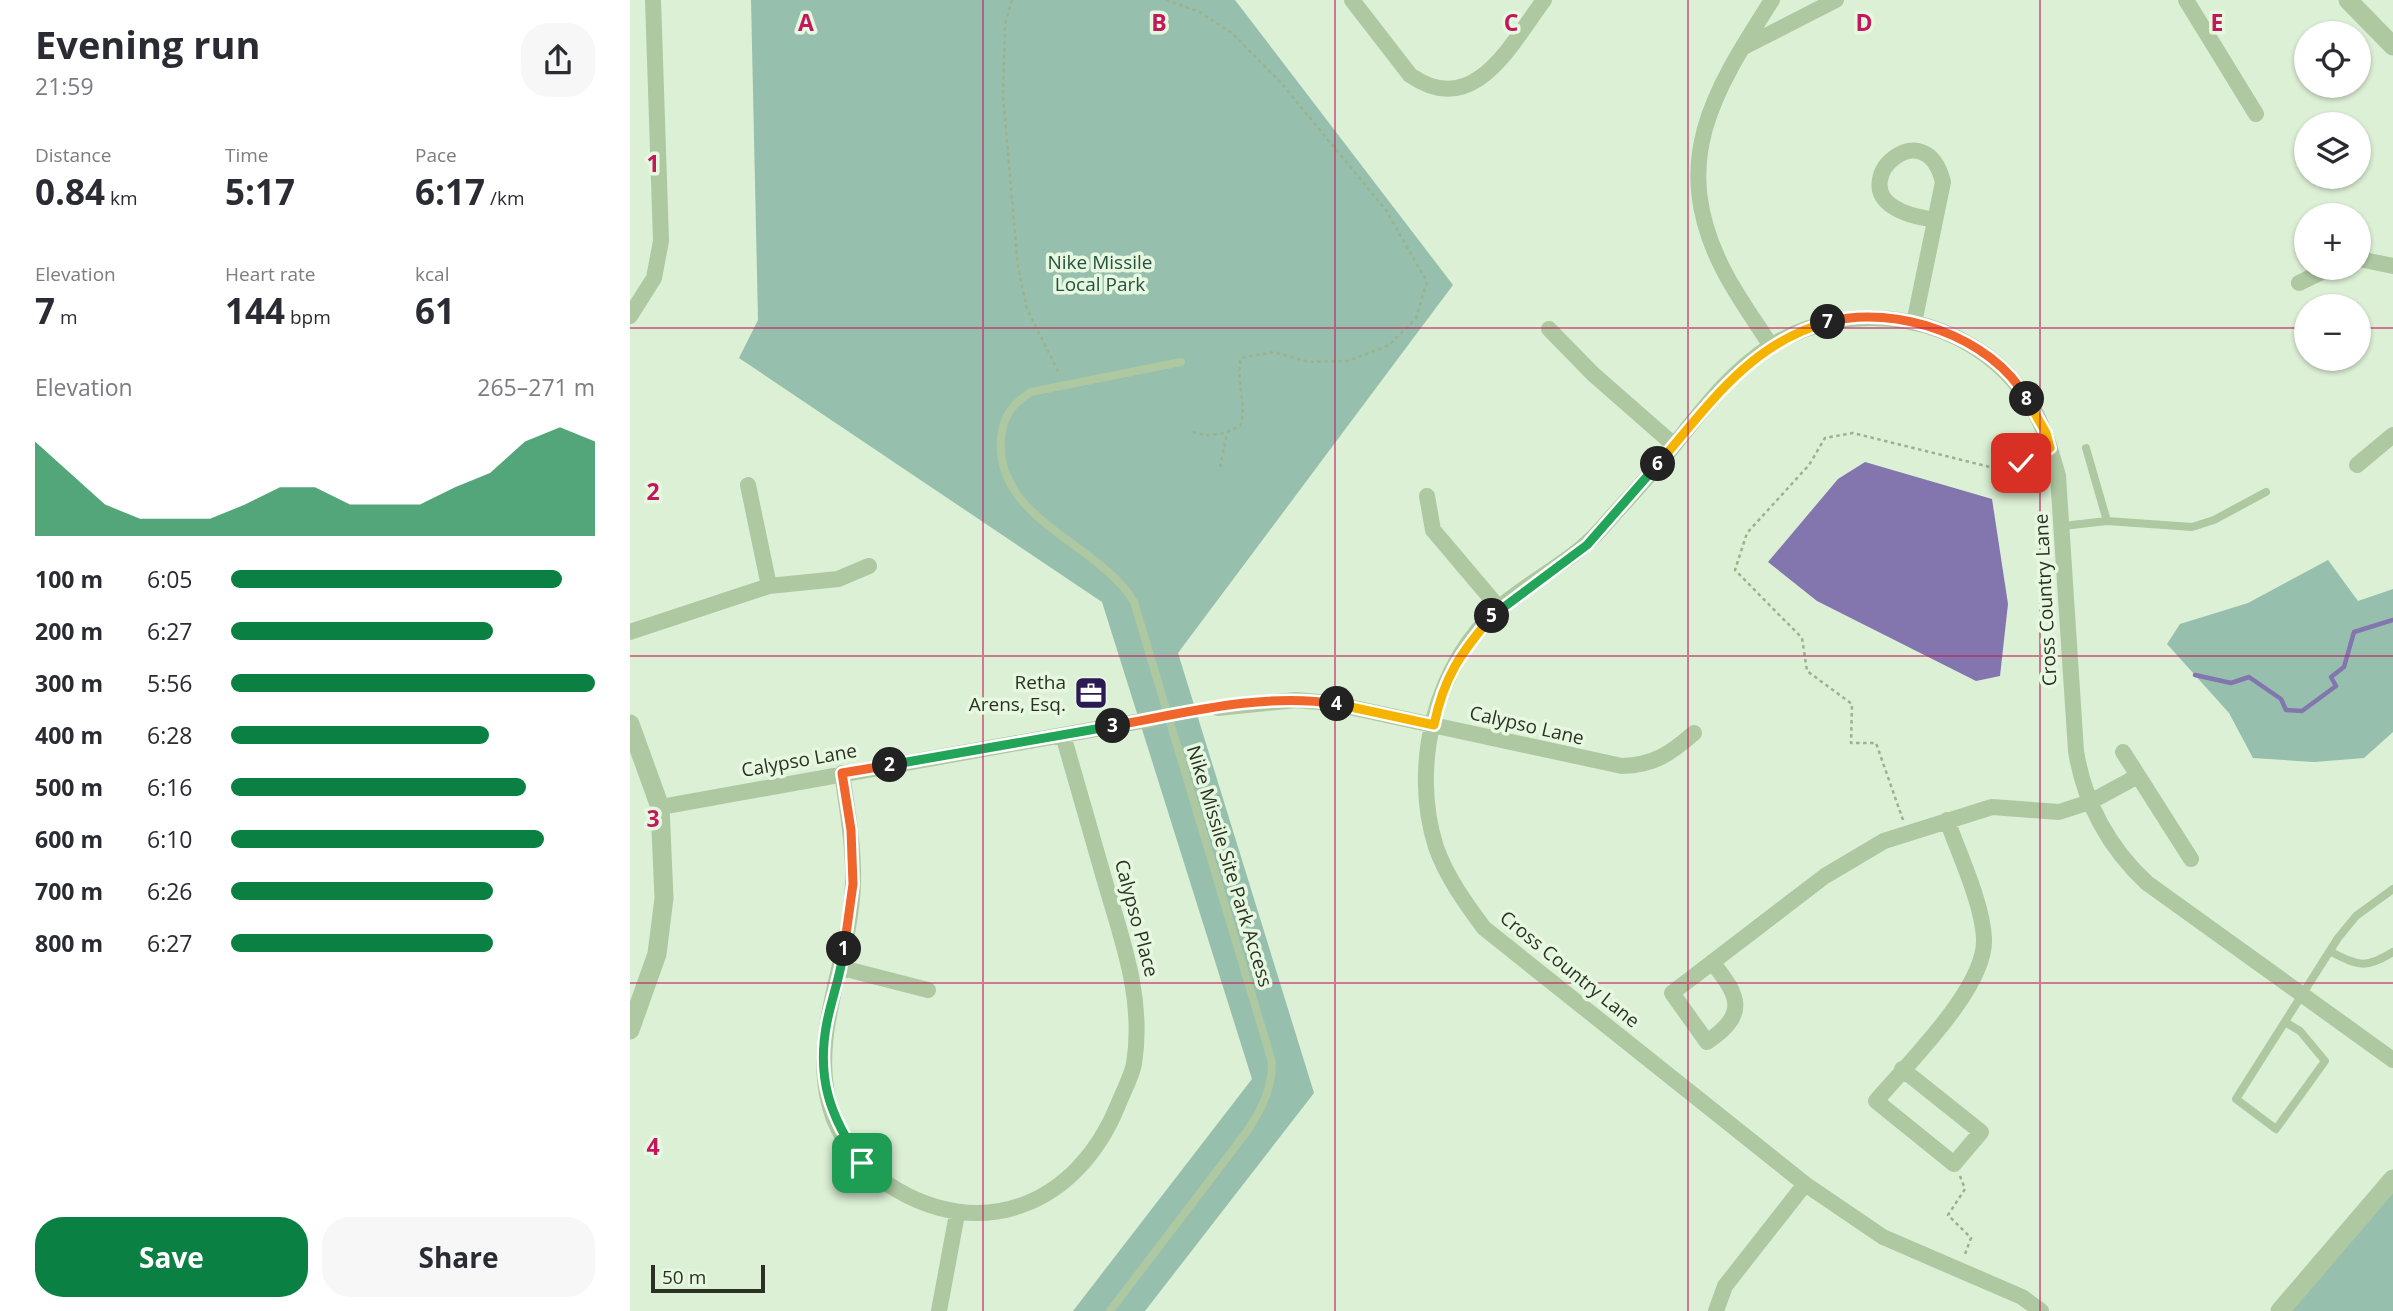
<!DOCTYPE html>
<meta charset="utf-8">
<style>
:root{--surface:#fff;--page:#f7f7f7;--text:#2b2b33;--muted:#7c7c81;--accent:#0b8043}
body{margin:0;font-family:"Open Sans",sans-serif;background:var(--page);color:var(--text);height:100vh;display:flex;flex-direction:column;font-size:26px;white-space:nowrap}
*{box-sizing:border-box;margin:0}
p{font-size:23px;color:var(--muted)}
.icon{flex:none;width:38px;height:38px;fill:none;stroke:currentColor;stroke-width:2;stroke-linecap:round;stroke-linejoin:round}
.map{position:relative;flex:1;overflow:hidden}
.panel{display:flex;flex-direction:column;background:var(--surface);width:630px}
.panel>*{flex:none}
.tools{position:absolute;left:1664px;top:21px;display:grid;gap:14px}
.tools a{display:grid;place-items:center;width:77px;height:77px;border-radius:50%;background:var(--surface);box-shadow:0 2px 5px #0004;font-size:35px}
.scale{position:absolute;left:21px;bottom:18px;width:114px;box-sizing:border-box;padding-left:7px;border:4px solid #2b3224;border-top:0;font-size:19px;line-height:24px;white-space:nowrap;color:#2b3224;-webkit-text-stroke:5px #e7f8e1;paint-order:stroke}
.pin{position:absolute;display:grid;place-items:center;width:60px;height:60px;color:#fff;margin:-30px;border-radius:14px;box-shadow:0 4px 10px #0006}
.km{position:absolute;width:35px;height:35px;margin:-18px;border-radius:50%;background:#222;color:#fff;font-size:19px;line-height:35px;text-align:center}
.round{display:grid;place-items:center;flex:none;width:74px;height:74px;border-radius:28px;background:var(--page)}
.overview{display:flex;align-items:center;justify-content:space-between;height:119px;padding:0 35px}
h1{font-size:38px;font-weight:700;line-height:52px}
.stats{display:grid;grid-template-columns:repeat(3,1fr);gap:10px;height:119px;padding:7px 35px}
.stats div{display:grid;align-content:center}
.stats b{font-size:35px;font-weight:700}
.stats small{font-size:19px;font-weight:400}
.stats p{font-size:19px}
.chart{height:196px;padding:14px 35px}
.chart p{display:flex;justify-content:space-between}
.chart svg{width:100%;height:126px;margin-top:7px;fill:var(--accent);opacity:.7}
.action{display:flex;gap:14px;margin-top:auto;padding:14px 35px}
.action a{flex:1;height:80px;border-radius:28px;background:var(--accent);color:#fff;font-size:28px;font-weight:700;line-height:80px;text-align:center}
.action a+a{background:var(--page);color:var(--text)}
ul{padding:0 35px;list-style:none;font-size:23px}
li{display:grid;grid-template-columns:112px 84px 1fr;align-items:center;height:52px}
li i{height:18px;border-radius:9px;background:var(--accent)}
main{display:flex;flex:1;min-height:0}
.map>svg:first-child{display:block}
.green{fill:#96bfad}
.water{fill:#8375ad}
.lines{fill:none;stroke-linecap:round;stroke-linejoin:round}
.stream{stroke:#8375ad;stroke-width:4.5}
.path{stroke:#9ab38c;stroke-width:2.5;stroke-dasharray:3.5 3.5;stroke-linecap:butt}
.service{stroke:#aec8a2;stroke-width:8}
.minor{stroke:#aec8a2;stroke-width:16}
.tertiary{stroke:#aec8a2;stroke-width:19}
.split-1-casing{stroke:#fff;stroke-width:14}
.split-2-casing{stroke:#fff;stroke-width:14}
.split-3-casing{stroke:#fff;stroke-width:14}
.split-4-casing{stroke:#fff;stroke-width:14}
.split-5-casing{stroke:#fff;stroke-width:14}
.split-6-casing{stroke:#fff;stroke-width:14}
.split-7-casing{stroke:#fff;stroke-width:14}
.split-8-casing{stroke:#fff;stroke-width:14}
.split-9-casing{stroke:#fff;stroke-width:14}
.split-1{stroke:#22a559;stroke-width:9}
.split-2{stroke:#f0652b;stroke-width:9}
.split-3{stroke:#22a559;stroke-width:9}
.split-4{stroke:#f0652b;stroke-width:9}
.split-5{stroke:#f5b400;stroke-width:9}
.split-6{stroke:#22a559;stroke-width:9}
.split-7{stroke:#f5b400;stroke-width:9}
.split-8{stroke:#f0652b;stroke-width:9}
.split-9{stroke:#f5b400;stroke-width:9}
.grid{fill:none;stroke:#c2185b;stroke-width:2;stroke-opacity:0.55}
.labels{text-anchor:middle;stroke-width:7;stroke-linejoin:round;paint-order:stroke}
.park-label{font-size:19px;fill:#285040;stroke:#e7f8e1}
.street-label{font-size:19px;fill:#2b3224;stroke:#e7f8e1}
.poi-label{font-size:19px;fill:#2b3224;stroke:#e7f8e1;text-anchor:end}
.grid-label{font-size:23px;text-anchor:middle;font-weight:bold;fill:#c2185b;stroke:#e7f8e1;stroke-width:7;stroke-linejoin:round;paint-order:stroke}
</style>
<main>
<section class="panel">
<div class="overview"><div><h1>Evening run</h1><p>21:59</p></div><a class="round"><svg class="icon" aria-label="share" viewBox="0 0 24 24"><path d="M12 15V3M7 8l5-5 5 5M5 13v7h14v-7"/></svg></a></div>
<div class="stats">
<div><p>Distance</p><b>0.84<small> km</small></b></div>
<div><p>Time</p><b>5:17</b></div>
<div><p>Pace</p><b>6:17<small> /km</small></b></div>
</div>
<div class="stats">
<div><p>Elevation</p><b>7<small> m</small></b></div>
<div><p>Heart rate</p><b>144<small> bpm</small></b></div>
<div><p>kcal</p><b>61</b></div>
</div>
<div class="chart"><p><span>Elevation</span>265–271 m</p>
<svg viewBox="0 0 160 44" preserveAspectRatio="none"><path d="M0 44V11L10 22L20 33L30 38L40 38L50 38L60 33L70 27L80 27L90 33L100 33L110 33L120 27L130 22L140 11L150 6L160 11V44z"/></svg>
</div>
<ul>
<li><b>100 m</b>6:05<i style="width:91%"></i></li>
<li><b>200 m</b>6:27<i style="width:72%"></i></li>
<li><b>300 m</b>5:56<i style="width:100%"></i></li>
<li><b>400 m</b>6:28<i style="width:71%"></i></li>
<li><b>500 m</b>6:16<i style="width:81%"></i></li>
<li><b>600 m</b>6:10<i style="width:86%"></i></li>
<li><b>700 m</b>6:26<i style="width:72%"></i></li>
<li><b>800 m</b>6:27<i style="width:72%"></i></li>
</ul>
<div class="action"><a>Save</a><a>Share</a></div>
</section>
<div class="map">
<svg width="1763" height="1311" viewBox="0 0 1763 1311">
<rect width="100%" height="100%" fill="#dcf0d5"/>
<path class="green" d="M121,0H605L823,285L548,653L684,1093L515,1311H443L622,1079L472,602L109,358L128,320Z
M1698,560L1728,601L1763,589V732L1734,758L1684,762L1623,758L1599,713L1537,644L1550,624L1618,603Z
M1763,1184V1311H1655Z"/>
<path class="water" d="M1235,462L1362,499L1378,604L1370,676L1346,681L1187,601L1138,562L1208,479Z"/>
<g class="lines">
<path class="stream" d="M1565,675L1601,683L1619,677L1651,699L1656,710L1672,711L1706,686L1701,677L1714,667L1724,632L1763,620"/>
<path class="path" d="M382,0L375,24L373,96L388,267L397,309L430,375
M536,0L568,11L602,33L652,84L756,210L797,282L786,318L759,345L718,361L679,362L644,352L611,358C605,383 618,405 610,426C595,434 579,438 563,432
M590,467L597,433
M549,713L574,710
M1273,820L1246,743H1221L1222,704L1177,671L1172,638L1105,570L1117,533L1179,465L1195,438L1223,433L1364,468L1391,463L1406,455
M1330,1176L1335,1189L1318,1215L1341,1238L1334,1257"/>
<path class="service" d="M1456,448L1477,521
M1433,526L1477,521L1562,527L1584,520L1636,492
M1701,952C1729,966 1736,969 1763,952
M1655,1022L1670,1031L1695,1061L1646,1129L1606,1099L1708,938L1726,916L1763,889
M480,1311L618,1130C632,1108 642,1089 642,1062L504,602C469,543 365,520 371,439C373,416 382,404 401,392L551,362"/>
<path class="minor" d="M722,0L780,75C844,120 881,44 914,0
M1556,0L1626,114
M1114,47L1206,0
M1729,259L1763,266
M1669,283L1700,268
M0,316L24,278L31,241L23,0
M1284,323L1313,182C1296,112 1220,177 1262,206C1275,215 1290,217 1304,220
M919,329L963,374L1044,445
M1141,346C1125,321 1106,295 1093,269C1038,161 1084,91 1142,0
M1727,465L1763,435
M118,485L139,586
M797,496L803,530L869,608
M0,632L139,586L208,579L239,566
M588,708L666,700L701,703L992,766C1024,765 1040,754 1064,733
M1493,752L1561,859
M212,773C217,809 224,846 223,883C221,959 179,1032 200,1107C208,1138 233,1168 259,1185C352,1245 448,1204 488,1105C493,1092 501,1078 504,1064C514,1001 494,945 476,885C462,835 447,785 433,735
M30,807L522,719
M1082,962C1110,997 1118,1014 1077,1042L1042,993L1195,876L1254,841L1362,807L1429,812L1460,802L1508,776
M212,968L298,990
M1272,1069L1351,1132L1324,1164L1246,1101C1278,1063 1357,987 1354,938C1352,902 1329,854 1317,820
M309,1311L327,1214
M1086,1311L1095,1286L1175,1184
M1411,1311L1392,1297L1253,1237L1175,1184L854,928C836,904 816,876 806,847C780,766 805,664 870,607C902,579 942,562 971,529C993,504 1016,480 1037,454C1068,416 1098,373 1141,346C1222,295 1338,315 1394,394C1412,419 1420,447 1428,476L1446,751C1454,802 1479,848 1517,883L1763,1060"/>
<path class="tertiary" d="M1718,0L1763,46
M0,724L30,807L34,898L27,954L0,1030
M1650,1311L1763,1179"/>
</g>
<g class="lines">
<defs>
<path id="split-1" d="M214,949C211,974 202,997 197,1022C186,1078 200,1117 232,1163"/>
<path id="split-2" d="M214,949L223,884L221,830L212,773L260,765"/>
<path id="split-3" d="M260,765L483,726"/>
<path id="split-4" d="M483,726C554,713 634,692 707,704"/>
<path id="split-5" d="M707,704L804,725C814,676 831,653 862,616"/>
<path id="split-6" d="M862,616L957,545L1028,464"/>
<path id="split-7" d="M1028,464C1078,406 1120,343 1198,322"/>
<path id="split-8" d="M1198,322C1265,304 1362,336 1397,399"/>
<path id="split-9" d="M1391,463L1420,448L1416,433L1397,399"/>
</defs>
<use href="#split-1" class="split-1-casing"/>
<use href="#split-2" class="split-2-casing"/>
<use href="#split-3" class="split-3-casing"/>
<use href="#split-4" class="split-4-casing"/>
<use href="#split-5" class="split-5-casing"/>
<use href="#split-6" class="split-6-casing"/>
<use href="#split-7" class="split-7-casing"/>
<use href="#split-8" class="split-8-casing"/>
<use href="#split-9" class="split-9-casing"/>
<use href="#split-1" class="split-1"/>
<use href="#split-2" class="split-2"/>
<use href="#split-3" class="split-3"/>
<use href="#split-4" class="split-4"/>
<use href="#split-5" class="split-5"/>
<use href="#split-6" class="split-6"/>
<use href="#split-7" class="split-7"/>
<use href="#split-8" class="split-8"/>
<use href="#split-9" class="split-9"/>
</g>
<path class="grid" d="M353,0V1311M705,0V1311M1058,0V1311M1410,0V1311M0,328H1676M1729,328H1763M0,656H1763M0,983H1763"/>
<defs>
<symbol id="office-square" viewBox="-11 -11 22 22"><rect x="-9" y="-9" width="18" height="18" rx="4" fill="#2b1a53" stroke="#e7f8e1"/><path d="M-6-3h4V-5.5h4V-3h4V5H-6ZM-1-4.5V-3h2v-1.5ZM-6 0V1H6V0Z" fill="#fff"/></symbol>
</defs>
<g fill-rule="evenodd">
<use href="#office-square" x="442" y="674" width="38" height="38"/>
</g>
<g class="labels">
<g class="park-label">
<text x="470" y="269">Nike Missile<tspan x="470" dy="22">Local Park</tspan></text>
</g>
<g class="street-label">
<text transform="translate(1415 600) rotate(-93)" y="7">Cross Country Lane</text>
<text transform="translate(897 725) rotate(13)" y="7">Calypso Lane</text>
<text transform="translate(169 760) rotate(-10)" y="7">Calypso Lane</text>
<text transform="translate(600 866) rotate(73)" y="7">Nike Missile Site Park Access</text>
<text transform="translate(507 918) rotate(75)" y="7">Calypso Place</text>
<text transform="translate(940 969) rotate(39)" y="7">Cross Country Lane</text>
</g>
<g class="poi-label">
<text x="436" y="689">Retha<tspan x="436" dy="22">Arens, Esq.</tspan></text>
</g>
</g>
<g class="grid-label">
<text x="176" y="31">A</text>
<text x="529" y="31">B</text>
<text x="881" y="31">C</text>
<text x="1234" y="31">D</text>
<text x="1587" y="31">E</text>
<text x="23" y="172">1</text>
<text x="23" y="500">2</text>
<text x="23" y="827">3</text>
<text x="23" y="1155">4</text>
</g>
</svg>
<div class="tools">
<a><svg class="icon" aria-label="locate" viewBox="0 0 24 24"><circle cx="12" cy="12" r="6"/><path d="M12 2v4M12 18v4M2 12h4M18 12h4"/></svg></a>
<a><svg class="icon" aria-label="layers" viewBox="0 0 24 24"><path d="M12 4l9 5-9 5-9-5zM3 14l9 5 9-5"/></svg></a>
<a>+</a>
<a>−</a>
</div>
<div class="scale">50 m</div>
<div class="pin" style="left:232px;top:1163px;background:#1e9e55"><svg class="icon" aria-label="arrive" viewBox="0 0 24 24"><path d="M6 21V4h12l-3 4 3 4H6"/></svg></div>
<div class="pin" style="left:1391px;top:463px;background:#d93025"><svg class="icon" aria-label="check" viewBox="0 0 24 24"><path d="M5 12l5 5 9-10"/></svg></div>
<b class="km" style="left:214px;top:949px">1</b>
<b class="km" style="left:260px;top:765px">2</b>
<b class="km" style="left:483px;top:726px">3</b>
<b class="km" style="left:707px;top:704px">4</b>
<b class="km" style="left:862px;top:616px">5</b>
<b class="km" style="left:1028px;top:464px">6</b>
<b class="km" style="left:1198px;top:322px">7</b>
<b class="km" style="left:1397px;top:399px">8</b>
</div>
</main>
